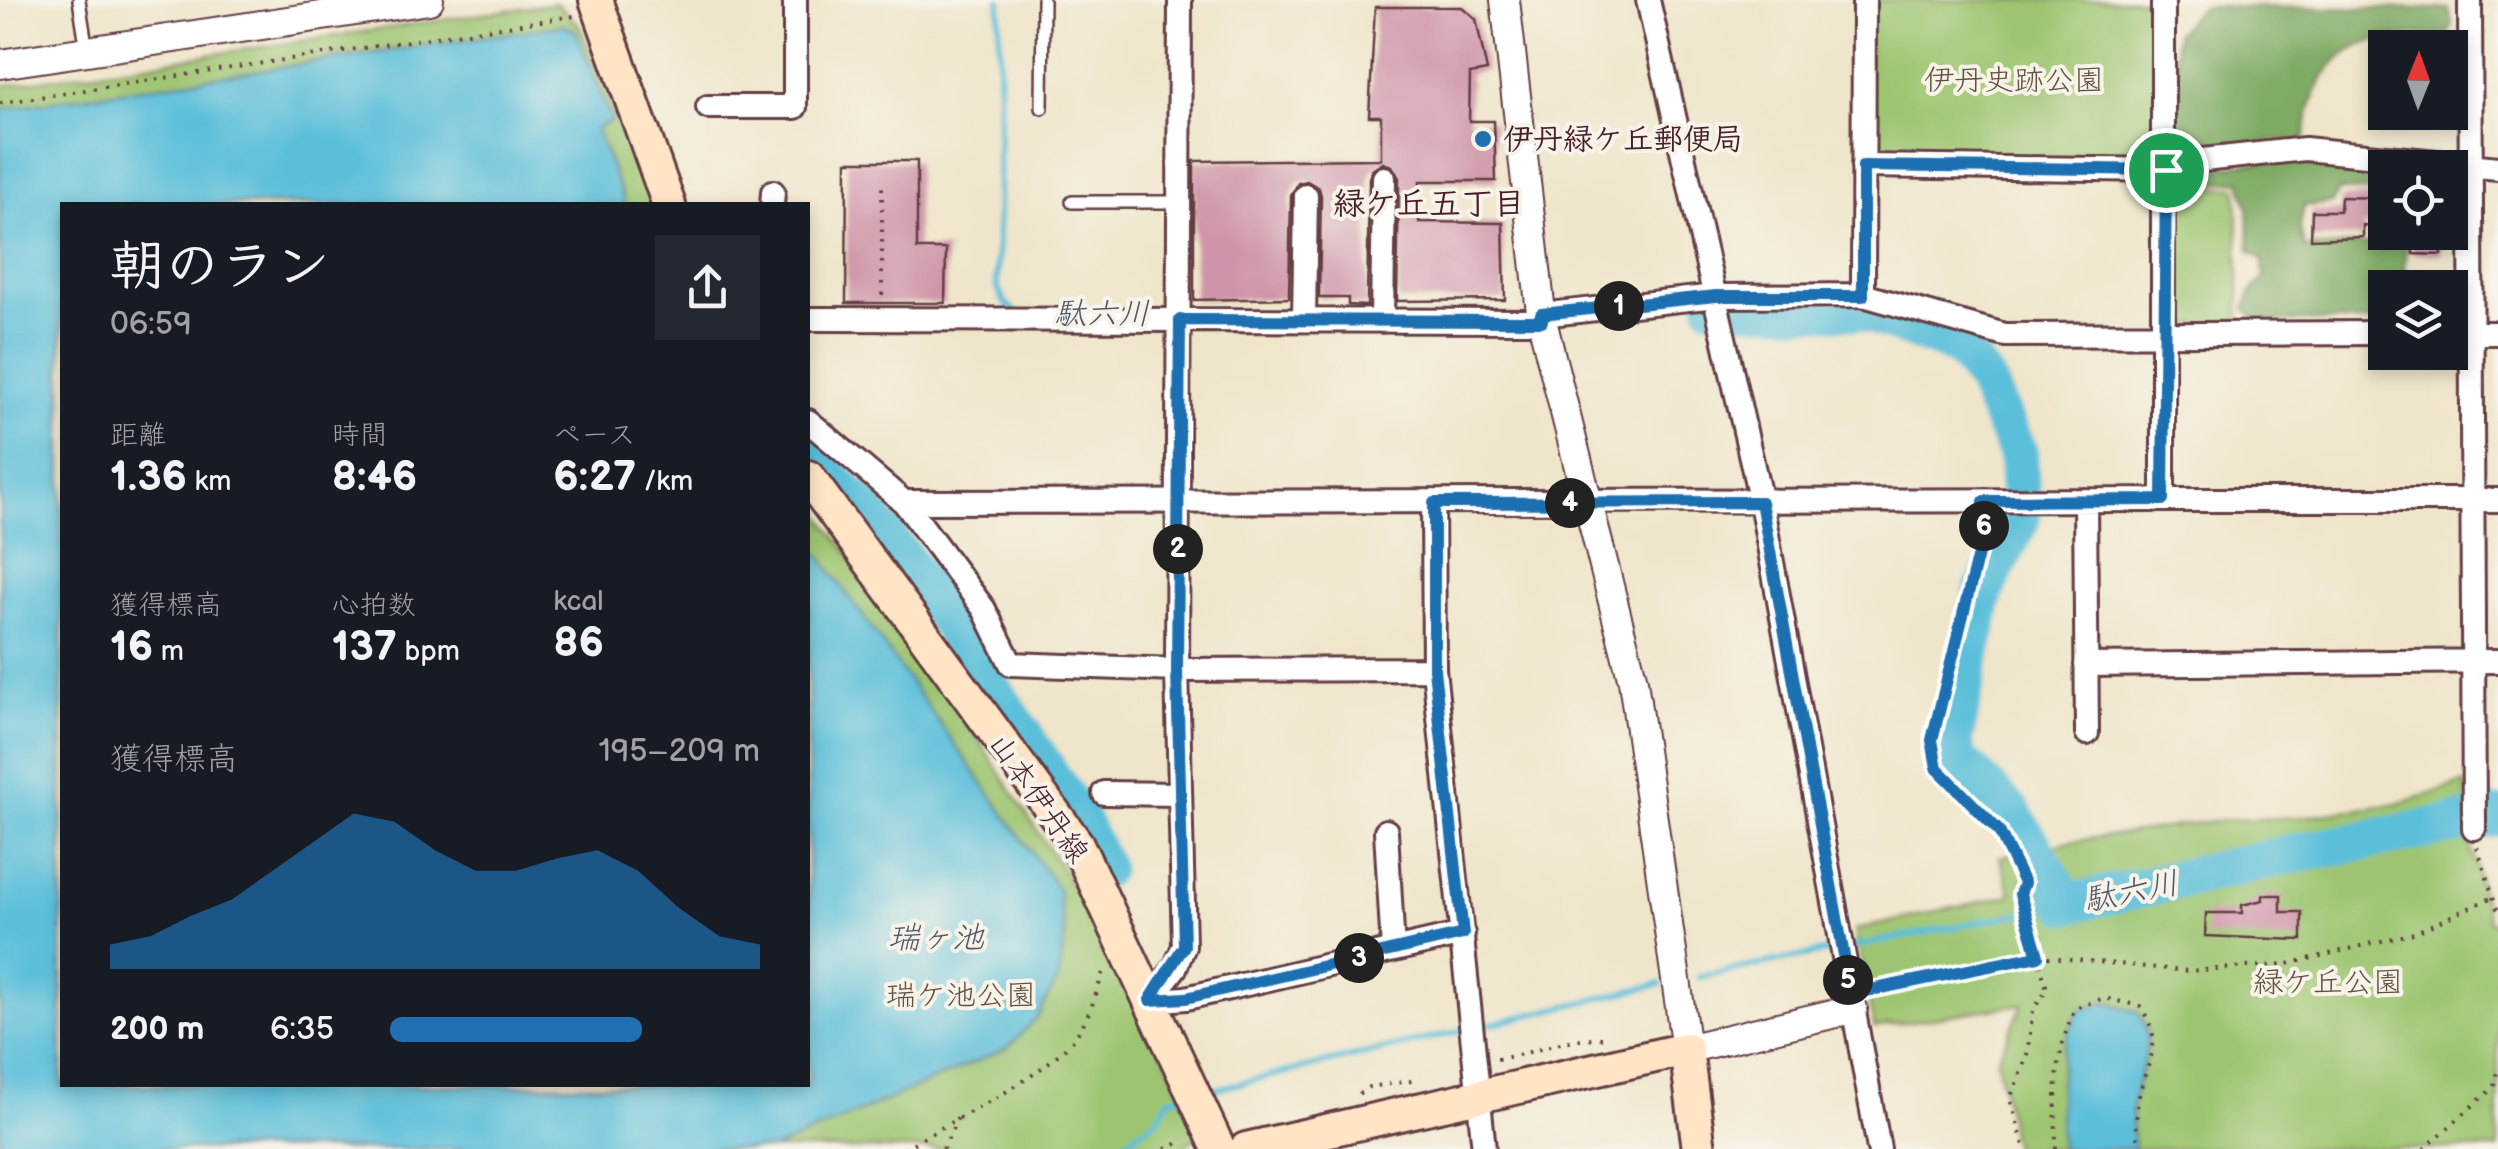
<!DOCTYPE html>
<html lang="ja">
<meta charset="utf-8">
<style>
:root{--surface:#171b24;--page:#242831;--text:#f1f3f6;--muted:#9ea1a6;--accent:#1f6fb2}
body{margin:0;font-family:"Balsamiq Sans","Klee One",sans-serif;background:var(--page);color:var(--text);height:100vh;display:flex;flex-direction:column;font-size:38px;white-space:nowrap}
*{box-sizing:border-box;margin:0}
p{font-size:32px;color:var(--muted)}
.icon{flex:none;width:55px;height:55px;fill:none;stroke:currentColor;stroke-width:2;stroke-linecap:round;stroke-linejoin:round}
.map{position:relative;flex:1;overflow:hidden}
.side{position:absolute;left:60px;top:202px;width:750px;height:885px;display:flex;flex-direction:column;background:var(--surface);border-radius:0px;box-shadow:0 5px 15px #0003}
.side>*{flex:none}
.needle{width:65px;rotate:1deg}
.tools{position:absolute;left:2368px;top:30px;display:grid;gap:20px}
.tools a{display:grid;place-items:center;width:100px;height:100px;border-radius:0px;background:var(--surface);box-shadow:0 5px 15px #0003;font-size:50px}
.pin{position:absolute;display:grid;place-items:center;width:85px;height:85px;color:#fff;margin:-42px;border:5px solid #fff;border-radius:50%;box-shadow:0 2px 10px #0007}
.km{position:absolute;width:50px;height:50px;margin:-25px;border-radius:50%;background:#222;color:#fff;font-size:28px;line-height:50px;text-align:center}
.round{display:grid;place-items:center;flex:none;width:105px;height:105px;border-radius:0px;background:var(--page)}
.headline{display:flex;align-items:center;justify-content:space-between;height:170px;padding:0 50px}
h1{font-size:55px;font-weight:600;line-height:75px}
.metrics{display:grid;grid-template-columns:repeat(3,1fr);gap:15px;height:170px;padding:10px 50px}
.metrics div{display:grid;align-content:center}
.metrics b{font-size:42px;font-weight:600}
.metrics small{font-size:28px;font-weight:400}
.metrics p{font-size:28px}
.chart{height:280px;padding:20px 50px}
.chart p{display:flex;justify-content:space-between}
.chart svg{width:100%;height:180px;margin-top:10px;fill:var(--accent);opacity:.7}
ul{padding:0 50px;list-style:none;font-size:32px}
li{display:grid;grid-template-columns:160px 120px 1fr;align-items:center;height:75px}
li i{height:25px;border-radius:12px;background:var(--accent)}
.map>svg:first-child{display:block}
.green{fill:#9dc571;stroke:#74724e;stroke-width:2.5}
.forest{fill:#7eaa63;stroke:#646447;stroke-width:2.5}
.water{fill:#5cbfda;stroke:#536f82;stroke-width:2.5}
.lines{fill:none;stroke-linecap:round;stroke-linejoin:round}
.stream{stroke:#5cbfda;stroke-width:6}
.river{stroke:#5cbfda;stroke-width:40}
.building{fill:#cf94a9}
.service-casing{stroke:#633d43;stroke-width:16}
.minor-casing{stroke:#633d43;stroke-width:28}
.tertiary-casing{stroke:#633d43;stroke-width:32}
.secondary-casing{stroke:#633d43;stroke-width:38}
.path{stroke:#633d43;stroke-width:4;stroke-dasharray:2.5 8;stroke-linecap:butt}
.service{stroke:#fff;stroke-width:11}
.minor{stroke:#fff;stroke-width:22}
.tertiary{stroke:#fff;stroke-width:28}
.secondary{stroke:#ffe4c6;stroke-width:32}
.route-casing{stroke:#fff;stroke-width:20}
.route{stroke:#1f6fb2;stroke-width:12}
.poi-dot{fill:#1f6fb2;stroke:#f7f3e8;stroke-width:4}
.labels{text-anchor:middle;stroke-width:8;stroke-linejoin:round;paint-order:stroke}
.park-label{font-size:30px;fill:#635140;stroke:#f7f3e8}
.poi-label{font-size:30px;font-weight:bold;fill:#4a1f2b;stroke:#f7f3e8;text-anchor:start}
.street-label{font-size:30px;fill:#4a1f2b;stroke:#f7f3e8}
.neighbourhood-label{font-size:32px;font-weight:bold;fill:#4a1f2b;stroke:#f7f3e8}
.water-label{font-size:32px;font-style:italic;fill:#505768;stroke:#f7f3e8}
</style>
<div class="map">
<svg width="2498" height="1149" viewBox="0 0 2498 1149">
<rect width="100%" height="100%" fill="#f7f3e8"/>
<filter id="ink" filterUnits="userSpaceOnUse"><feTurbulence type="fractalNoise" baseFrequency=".01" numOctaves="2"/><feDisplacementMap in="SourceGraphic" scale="20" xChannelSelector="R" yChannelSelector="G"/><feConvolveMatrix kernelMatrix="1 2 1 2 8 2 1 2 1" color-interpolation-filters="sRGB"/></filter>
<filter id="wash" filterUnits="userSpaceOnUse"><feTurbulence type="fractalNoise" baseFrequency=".0048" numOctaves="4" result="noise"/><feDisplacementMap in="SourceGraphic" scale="40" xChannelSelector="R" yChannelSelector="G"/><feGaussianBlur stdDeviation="2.25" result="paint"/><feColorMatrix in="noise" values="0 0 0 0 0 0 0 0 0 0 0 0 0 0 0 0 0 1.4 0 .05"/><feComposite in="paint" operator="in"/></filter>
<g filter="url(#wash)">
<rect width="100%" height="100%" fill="#efe5ca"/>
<path class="green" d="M1869,0H2151L2159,7V163L1876,159L1868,153Z
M556,3L580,26L653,205H62V1085H808V498L956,704L1090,913L1132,985L1201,1134L1181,1149H0V86Z
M2178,174H2190L2201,187L2237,188L2240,324L2177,325Z
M2466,783L2467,830L2488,921L2498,925V1149H2014L1997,1060L2023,1004L1874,1027L1855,930L2011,895L2000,857L2067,842L2213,821L2299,817L2397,804Z"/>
<path class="forest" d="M2201,7L2449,9L2452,23L2448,34C2362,33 2316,47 2304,141L2279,140L2174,155L2176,33Z
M2324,157L2385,167L2379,192L2339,190L2332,203L2304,206L2300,227L2304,248L2374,244L2378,235L2402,233L2406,245L2403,287L2385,288V321H2257L2245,308L2252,291L2264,278L2263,259L2250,251L2248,207L2241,181L2211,183L2195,174L2239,164Z"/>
<path class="water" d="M563,25L576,31L612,121L596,129L626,205H62V1085H808V539L1058,889L1065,937L1058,979L1037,1017L1008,1048L774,1149H0V109Z
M2107,1002L2139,1013C2159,1047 2136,1072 2132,1108C2130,1121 2133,1136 2134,1149H2060C2059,1103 2054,1047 2081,1009Z"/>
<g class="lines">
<path class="stream" d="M1000,1L997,286L1005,303L1016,312
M1847,948L2068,904
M1699,977L1835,950
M1203,1092L1660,984
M1115,1149L1158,1119L1169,1098L1181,1096"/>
<path class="river" d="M1714,304L1863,311L1960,347L1985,381L2018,454L2021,517L1984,591L1953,740L1957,759L2011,812L2068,904L2287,855L2498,816
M808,455L871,516L918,577L1076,814L1103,868"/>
</g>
<g id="blocks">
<path class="building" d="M1375,7H1462L1476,19L1487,71L1470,74L1469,121H1494L1496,181H1420L1419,222L1503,223L1505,300L1397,301L1399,178L1392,166L1383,163L1372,170L1369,178L1367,306L1348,305V298H1319L1321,196L1319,188L1307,181L1298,183L1291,196L1289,298L1194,300V161L1381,159V116H1369Z
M847,161H917V249H946L945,303H846Z
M2341,197L2385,198V226L2363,225V237L2311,239L2312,211H2340Z
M2413,235H2443L2442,255L2413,254Z
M2263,895H2281V912H2302V940L2205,936L2206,913H2242V905L2263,900Z"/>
</g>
</g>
<g filter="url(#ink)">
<use href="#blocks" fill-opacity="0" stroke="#633d43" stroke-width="2.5"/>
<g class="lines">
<defs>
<path id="service" d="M79,0L87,51
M1042,108L1043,0
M1072,202H1180"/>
<path id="minor" d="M1648,0L1761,502L1879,1149
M2163,0V500H2498
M2470,0L2474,828
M708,107H795V0
M2166,164L2305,149L2498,168
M1863,166L2166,170
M772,205L773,192
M1863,295L1864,0
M1541,315L1716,296L1863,295L2005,335L2385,333
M808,319L1542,321
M1304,320L1306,196
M1382,321L1384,178
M2450,333H2498
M808,421L904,502L984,609L1011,664L1177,670L1434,669
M2085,500L2087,733
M904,502L2163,500
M1433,503L1434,669L1484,1149
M2086,665L2498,661
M1104,793L1180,794
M1386,831L1393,950
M1149,1001L1175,968L1184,946L1177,670L1180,0
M1149,1001L1186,998L1463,934"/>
<path id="tertiary" d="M1505,0L1542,321L1633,681L1686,1049L1853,1009
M0,64L429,0"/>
<path id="secondary" d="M596,0L669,205
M808,477L1077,844L1219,1149
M1246,1149L1686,1049L1699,1149"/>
</defs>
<use href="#service" class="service-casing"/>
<use href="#minor" class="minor-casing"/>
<use href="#tertiary" class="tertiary-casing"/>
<use href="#secondary" class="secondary-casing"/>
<path class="path" d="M0,103L574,16
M882,295V185
M1984,522L1932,740L1937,768L1999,831L2024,883L2020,893L2047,989L2033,1010L2027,1056L2010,1099L2025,1149
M2477,847L2498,912
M1873,990L2038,956L2188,971L2288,964L2414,933L2493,897
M1497,1059C1540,1053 1560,1037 1604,1038
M1359,1094L1369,1087L1412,1081
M904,1149C957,1116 1024,1090 1068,1045C1087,1026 1097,993 1104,968
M943,1149L958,1117
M1165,1149L1183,1141
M2056,1149C2055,1098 2054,1055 2075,1008L2104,998L2140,1006C2168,1047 2144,1061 2138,1102C2135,1117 2137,1134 2138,1149
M2424,1149L2494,1087L2498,1066"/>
<use href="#service" class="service"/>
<use href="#minor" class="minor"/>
<use href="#tertiary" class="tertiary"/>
<use href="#secondary" class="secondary"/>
</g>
</g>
<g class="lines" filter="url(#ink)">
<defs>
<path id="route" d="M1863,166L2166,170L2163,500L1984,501V530L1932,740L1937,768L1999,831L2024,883L2020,894L2038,956L1851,994L1761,502L1434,503V669L1463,934L1186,998L1150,1000L1184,946L1177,670L1180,320L1542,321L1541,314L1716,296H1863Z"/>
</defs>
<use href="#route" class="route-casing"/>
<use href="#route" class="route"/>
</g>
<circle class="poi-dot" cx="1483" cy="139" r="10"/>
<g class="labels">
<g class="park-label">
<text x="2014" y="90">伊丹史跡公園</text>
<text x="2328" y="992">緑ケ丘公園</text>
<text x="961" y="1005">瑞ケ池公園</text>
</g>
<g class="poi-label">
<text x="1503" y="149">伊丹緑ケ丘郵便局</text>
</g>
<g class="street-label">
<text transform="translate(1039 798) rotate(55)" y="10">山本伊丹線</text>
</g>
<g class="neighbourhood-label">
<text x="1429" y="214">緑ケ丘五丁目</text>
</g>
<g class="water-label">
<text x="1102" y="324">駄六川</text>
<text transform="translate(2131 891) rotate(-11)" y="11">駄六川</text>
<text x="936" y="948">瑞ヶ池</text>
</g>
</g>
</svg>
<div class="tools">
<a><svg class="needle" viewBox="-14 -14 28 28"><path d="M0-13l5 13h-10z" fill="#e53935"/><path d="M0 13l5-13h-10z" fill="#9ea1a6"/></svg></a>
<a><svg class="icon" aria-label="locate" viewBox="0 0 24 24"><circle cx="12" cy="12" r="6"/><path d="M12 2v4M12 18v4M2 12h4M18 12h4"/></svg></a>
<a><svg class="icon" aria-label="layers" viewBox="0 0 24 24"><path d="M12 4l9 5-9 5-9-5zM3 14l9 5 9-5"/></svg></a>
</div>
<div class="pin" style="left:2166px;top:170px;background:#1e9e55"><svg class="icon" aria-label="arrive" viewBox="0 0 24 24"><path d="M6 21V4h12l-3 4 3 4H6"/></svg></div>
<b class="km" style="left:1619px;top:306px">1</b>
<b class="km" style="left:1178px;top:549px">2</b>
<b class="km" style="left:1359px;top:958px">3</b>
<b class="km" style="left:1570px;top:503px">4</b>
<b class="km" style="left:1848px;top:980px">5</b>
<b class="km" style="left:1984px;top:526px">6</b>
<section class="side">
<div class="headline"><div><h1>朝のラン</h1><p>06:59</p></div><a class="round"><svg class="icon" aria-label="share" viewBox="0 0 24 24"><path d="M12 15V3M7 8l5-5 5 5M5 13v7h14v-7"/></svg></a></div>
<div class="metrics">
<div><p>距離</p><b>1.36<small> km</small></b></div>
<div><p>時間</p><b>8:46</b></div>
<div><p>ペース</p><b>6:27<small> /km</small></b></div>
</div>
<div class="metrics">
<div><p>獲得標高</p><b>16<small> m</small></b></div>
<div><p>心拍数</p><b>137<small> bpm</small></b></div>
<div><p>kcal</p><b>86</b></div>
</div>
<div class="chart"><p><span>獲得標高</span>195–209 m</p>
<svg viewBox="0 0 160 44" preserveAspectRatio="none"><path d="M0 44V38L10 36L20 31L30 27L40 20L50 13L60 6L70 8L80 15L90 20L100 20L110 17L120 15L130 20L140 29L150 36L160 38V44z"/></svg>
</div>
<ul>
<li><b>200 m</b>6:35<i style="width:68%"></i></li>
</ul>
</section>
</div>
